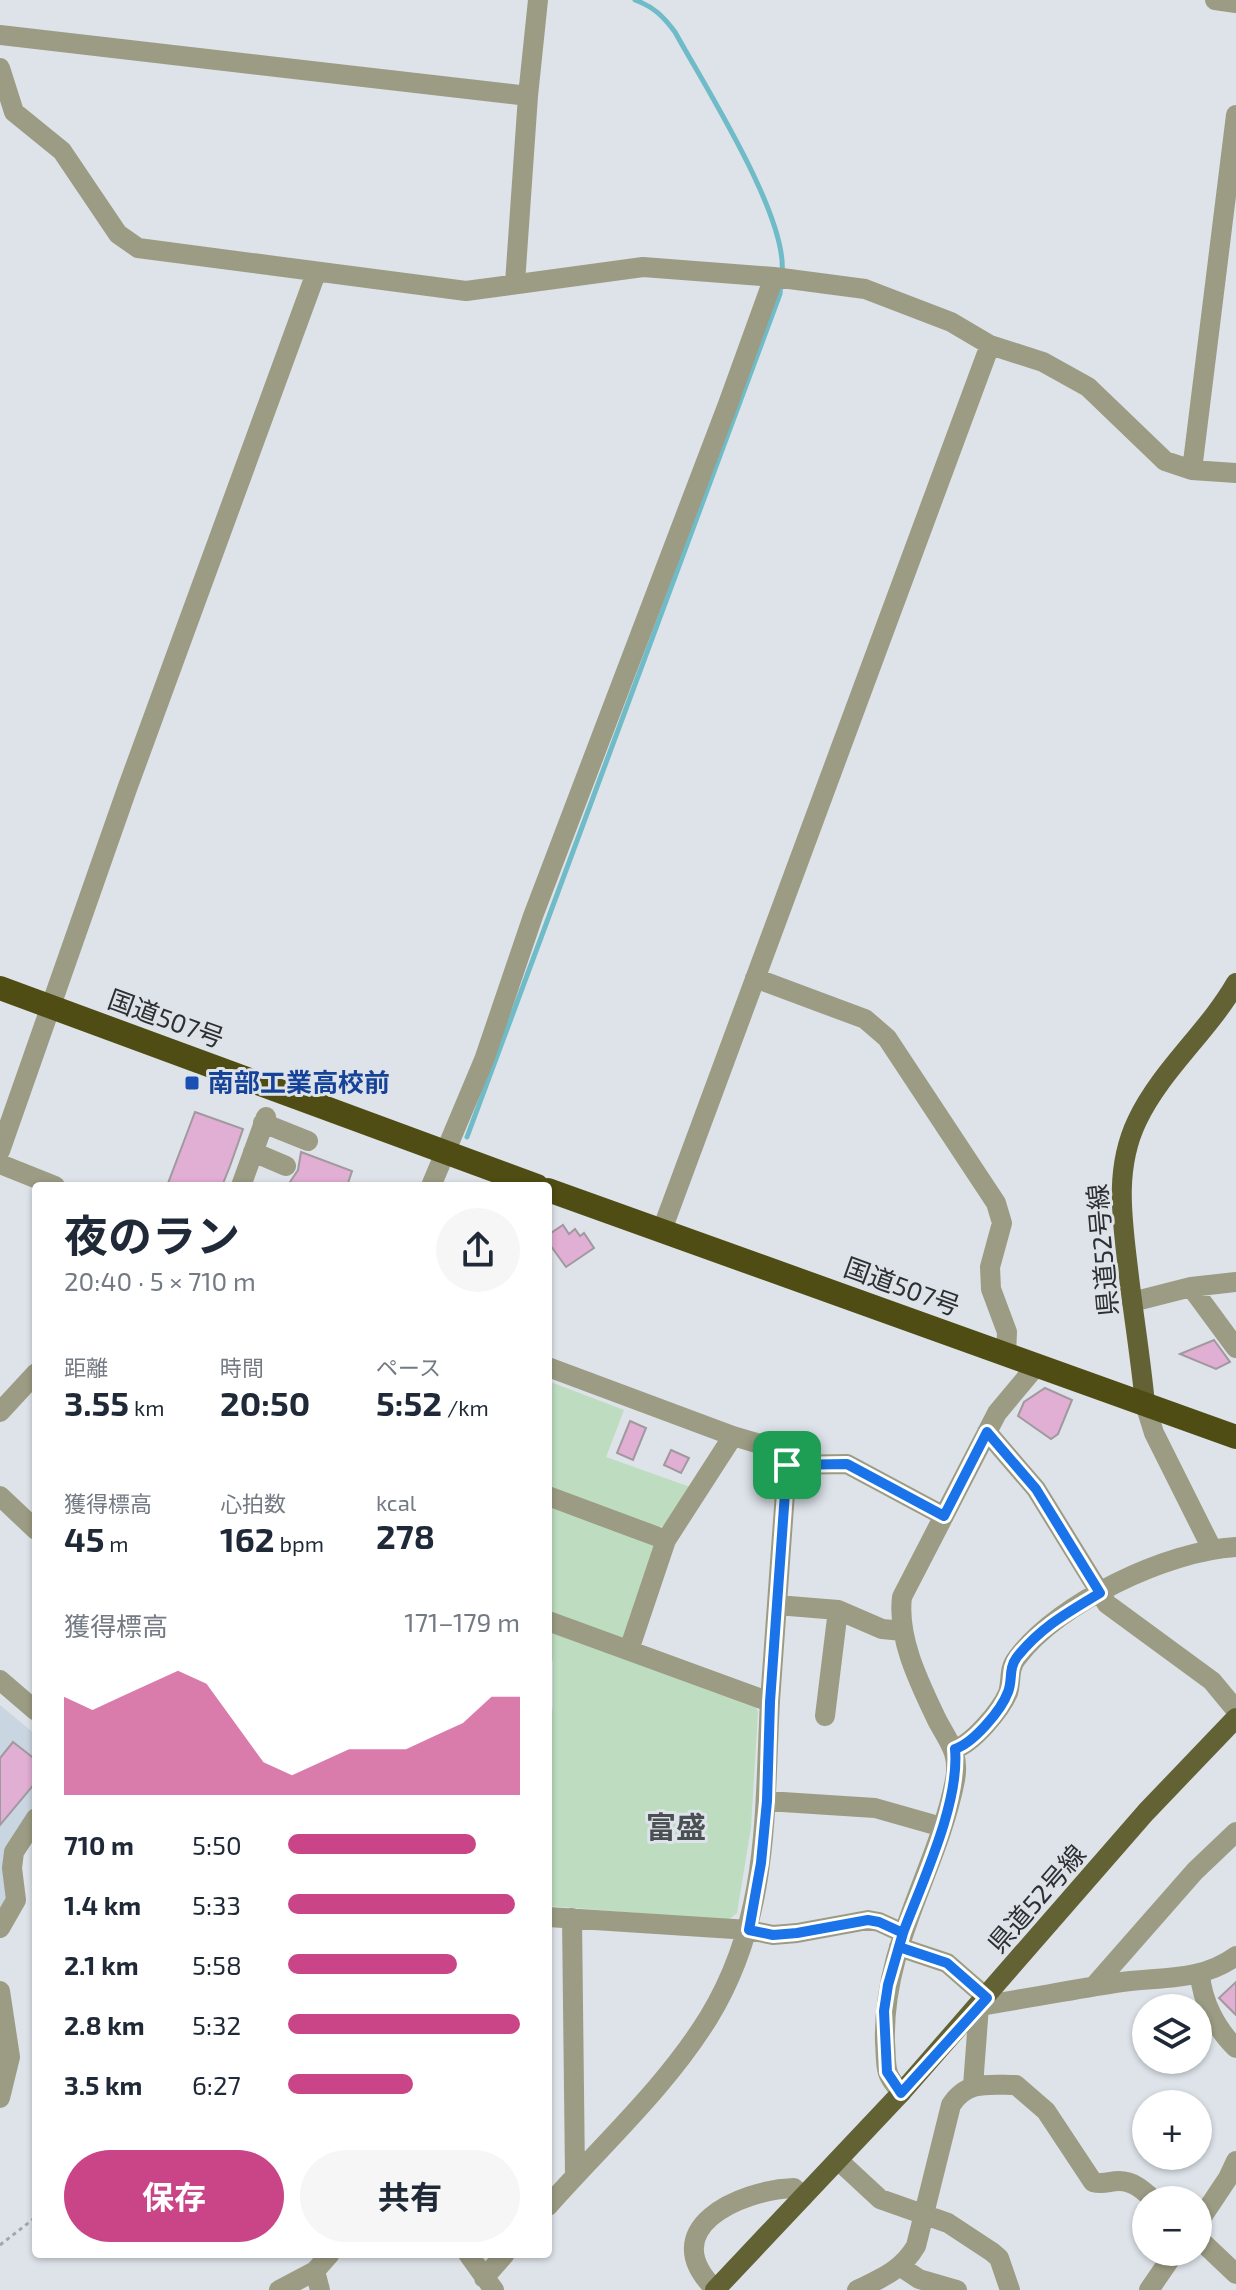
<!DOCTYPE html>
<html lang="ja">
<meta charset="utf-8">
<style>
:root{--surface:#fff;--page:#f6f6f7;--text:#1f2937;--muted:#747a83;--accent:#ca4588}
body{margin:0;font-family:"Exo 2","Noto Sans JP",sans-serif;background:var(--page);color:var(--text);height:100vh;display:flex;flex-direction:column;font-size:30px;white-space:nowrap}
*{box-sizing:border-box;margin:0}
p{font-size:26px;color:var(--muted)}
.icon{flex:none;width:44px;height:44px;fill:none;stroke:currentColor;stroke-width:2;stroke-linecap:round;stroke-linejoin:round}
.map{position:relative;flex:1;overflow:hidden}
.sheet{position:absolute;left:32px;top:1182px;width:520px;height:1076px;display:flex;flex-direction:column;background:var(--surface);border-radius:8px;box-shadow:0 2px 6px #0004}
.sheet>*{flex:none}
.fabs{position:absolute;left:1132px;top:1994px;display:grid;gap:16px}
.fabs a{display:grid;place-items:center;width:80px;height:80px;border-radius:50%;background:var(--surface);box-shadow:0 2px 6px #0004;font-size:40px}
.pin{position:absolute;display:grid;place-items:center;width:68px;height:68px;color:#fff;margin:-34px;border-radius:16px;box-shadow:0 4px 12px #0006}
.round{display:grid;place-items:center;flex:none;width:84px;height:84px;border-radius:42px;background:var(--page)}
.overview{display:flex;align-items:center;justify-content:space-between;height:136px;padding:0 32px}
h1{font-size:44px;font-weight:700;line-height:60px}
.metrics{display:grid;grid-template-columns:repeat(3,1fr);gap:12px;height:136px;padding:8px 32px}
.metrics div{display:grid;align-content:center}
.metrics b{font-size:34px;font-weight:700}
.metrics small{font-size:22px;font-weight:400}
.metrics p{font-size:22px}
.chart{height:224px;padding:16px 32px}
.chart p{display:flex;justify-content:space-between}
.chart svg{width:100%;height:144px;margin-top:8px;fill:var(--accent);opacity:.7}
.primary-button{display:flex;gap:16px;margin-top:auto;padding:16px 32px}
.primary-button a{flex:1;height:92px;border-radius:48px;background:var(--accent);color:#fff;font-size:32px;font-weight:700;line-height:92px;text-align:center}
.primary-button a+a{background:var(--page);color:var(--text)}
ul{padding:0 32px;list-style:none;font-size:26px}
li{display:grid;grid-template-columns:128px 96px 1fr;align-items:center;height:60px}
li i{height:20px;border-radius:10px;background:var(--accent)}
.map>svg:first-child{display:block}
.built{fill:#c9d5e0}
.green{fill:#bddcc0}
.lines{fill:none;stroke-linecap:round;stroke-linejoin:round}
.stream{stroke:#6fbbc7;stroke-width:5}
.building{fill:#e1aed4;stroke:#a0999e;stroke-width:2}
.path{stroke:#a2a7ac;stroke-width:3;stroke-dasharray:4 4;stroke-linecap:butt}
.minor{stroke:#9c9c84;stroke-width:20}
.major{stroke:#636235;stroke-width:20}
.highway{stroke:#4f4d13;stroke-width:24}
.route-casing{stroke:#fff;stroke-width:16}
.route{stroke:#1a73e8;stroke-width:10}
.transit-dot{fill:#1a4fb4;stroke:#dde3e9;stroke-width:3}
.labels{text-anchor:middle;stroke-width:6;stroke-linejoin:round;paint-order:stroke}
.street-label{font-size:26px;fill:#2d2f31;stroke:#dde3e9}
.transit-label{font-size:26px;font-weight:bold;fill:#164399;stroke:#dde3e9;text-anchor:start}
.quarter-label{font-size:30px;font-weight:bold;fill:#4a4f53;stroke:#dde3e9}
</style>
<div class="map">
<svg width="1236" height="2290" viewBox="0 0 1236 2290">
<rect width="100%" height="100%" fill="#dde3e9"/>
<path class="built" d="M0,1705L36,1735V1807L10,1848L8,1892L0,1914Z"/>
<path class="green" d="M548,1381L624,1410L606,1457L690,1487L665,1525L657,1528L548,1488Z
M548,1503L654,1543L657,1548L627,1636L620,1640L548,1614Z
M548,1630L754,1703L758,1712L751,1827L737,1913L728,1920L548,1906V1741L553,1706V1662L548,1649Z"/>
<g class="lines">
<path class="stream" d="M635,0C654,7 663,16 675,32C704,85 788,216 782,273
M467,1137L780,294L781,283"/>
</g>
<path class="building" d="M195,1112L243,1129L230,1166L222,1186H167Z
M301,1152L352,1171L347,1186H300L290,1182L298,1170Z
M563,1225L569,1234L575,1229L580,1236L584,1233L594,1248L566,1267L548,1242V1235Z
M1214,1340L1230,1362L1216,1369L1180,1354Z
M1045,1388L1072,1400L1058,1434L1051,1439L1018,1416L1024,1402Z
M630,1421L646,1428L633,1460L617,1453Z
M671,1450L689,1458L681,1473L664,1465Z
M13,1742L36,1760V1782L0,1825V1758Z
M1236,1982V2015L1219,1998Z"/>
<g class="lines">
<path class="path" d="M0,2245L36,2217"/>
<path class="minor" d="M1215,0L1236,3
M0,35L528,96
M0,68L14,112L62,151L118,234L138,248L466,291L643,267L774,277L865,289L951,322L990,345L1043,362L1088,387L1165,461L1192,470L1236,473
M515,283L528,96L538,0
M1192,470L1236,115
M755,978L865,1019L887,1038L996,1203L1002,1223L990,1267L991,1289L1007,1332L1006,1355
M263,1123L308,1141
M0,1151L127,789L316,273
M253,1152L286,1166
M0,1164L55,1186
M241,1186L266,1117
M431,1186L484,1060L533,916L728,404L774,277
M662,1230L990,345
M1191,1287L1236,1348
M1132,1302L1191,1287L1236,1282
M548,1367L733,1436L783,1451L787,1465C782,1544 775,1622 770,1701C764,1812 770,1917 709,2017C666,2087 602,2145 548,2206
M1145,1404L1154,1433L1212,1549
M0,1412L36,1373
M987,1432L1036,1489L1107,1604L1212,1681L1236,1710
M787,1465L847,1464L944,1516
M0,1496L36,1530
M548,1496L666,1540
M777,1605L838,1610L882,1629L903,1631
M548,1621L770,1702
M629,1650L666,1540L733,1436
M0,1680L36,1711
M825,1716L838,1610
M955,1749C973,1743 1000,1711 1008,1693C1012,1680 1008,1669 1017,1658C1059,1602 1167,1551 1236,1547
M767,1801L875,1808L942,1827
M548,1917L749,1930L773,1935L797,1933L868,1920L879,1922L903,1933
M572,1918L575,2175
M0,1928L16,1900L12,1868L14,1852L36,1818
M899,1947L947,1963L987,1998
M1200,1974C1202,2001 1216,2029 1236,2048
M1094,1986L1195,1871L1236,1832
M0,1991L10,2057L0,2098
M973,2086L979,2006C1025,1999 1070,1990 1115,1983C1158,1976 1199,1983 1236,1956
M901,2093C897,2087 890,2080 888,2073C885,2064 886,2051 885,2043C882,1945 937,1872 955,1780C960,1752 948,1742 936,1718C919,1682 897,1638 902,1597L997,1413L1037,1365
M839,2161L880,2199L948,2223L992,2252L999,2258L1010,2290
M1198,2223L1228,2178L1236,2161
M1198,2238L1236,2274
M468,2254L494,2290
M901,2267L919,2279L957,2290
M484,2278L505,2254
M715,2289C654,2229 739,2190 794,2188L803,2197
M279,2290L315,2271
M320,2290L315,2271L330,2254
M857,2290C882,2278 902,2270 916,2246L951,2105C967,2080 989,2085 1016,2085L1046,2111L1093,2182C1104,2185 1109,2181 1119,2181C1134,2181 1144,2191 1154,2200
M1149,2290L1175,2252"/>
<path class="major" d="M1145,1404C1141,1361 1134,1319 1129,1277C1123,1224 1113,1171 1137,1121C1161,1070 1208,1032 1236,983
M715,2290L901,2093L1146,1812L1236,1718"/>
<path class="highway" d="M0,988L537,1186
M548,1190L1236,1437"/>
</g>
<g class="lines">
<defs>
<path id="route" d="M787,1465L770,1702L767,1801L761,1863L749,1930L773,1935L797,1933L868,1920L879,1922L903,1933L899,1947L947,1963L987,1998L901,2093L887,2072L884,2011L888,1985L903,1933C922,1882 960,1803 955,1749C973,1743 1001,1711 1008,1692C1013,1679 1008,1669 1017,1657C1041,1627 1067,1613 1100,1593L1036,1489L987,1432L944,1516L847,1464L787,1465"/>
</defs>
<use href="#route" class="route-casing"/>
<use href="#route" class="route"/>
</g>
<rect class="transit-dot" x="184" y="1075" width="16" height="16" rx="4"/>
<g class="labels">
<g class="street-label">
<text transform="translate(166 1019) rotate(20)" y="9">国道507号</text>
<text transform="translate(1103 1250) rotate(-95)" y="9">県道52号線</text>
<text transform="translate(902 1287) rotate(20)" y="9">国道507号</text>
<text transform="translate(1037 1899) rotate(-49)" y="9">県道52号線</text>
</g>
<g class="transit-label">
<text x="208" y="1092">南部工業高校前</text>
</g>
<g class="quarter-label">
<text x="676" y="1838">富盛</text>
</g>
</g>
</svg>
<div class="fabs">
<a><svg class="icon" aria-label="layers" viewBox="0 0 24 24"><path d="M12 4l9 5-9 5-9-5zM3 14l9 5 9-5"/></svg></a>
<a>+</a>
<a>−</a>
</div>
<div class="pin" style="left:787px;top:1465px;background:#1e9e55"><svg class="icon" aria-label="arrive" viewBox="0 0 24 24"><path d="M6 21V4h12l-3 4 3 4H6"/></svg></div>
<section class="sheet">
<div class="overview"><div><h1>夜のラン</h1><p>20:40 · 5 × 710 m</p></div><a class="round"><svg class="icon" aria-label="share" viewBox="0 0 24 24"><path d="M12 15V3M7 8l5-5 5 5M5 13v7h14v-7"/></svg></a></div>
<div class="metrics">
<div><p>距離</p><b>3.55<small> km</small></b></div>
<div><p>時間</p><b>20:50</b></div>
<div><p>ペース</p><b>5:52<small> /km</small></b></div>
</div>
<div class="metrics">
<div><p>獲得標高</p><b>45<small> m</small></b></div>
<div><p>心拍数</p><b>162<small> bpm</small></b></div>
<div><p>kcal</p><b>278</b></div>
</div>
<div class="chart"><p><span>獲得標高</span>171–179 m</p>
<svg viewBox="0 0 160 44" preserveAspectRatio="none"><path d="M0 44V14L10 18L20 14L30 10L40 6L50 10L60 22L70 34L80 38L90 34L100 30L110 30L120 30L130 26L140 22L150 14L160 14V44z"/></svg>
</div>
<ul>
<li><b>710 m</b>5:50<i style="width:81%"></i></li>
<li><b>1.4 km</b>5:33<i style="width:98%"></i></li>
<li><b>2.1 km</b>5:58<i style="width:73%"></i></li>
<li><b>2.8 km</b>5:32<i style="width:100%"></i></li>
<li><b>3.5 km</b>6:27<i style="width:54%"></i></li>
</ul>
<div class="primary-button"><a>保存</a><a>共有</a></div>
</section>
</div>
